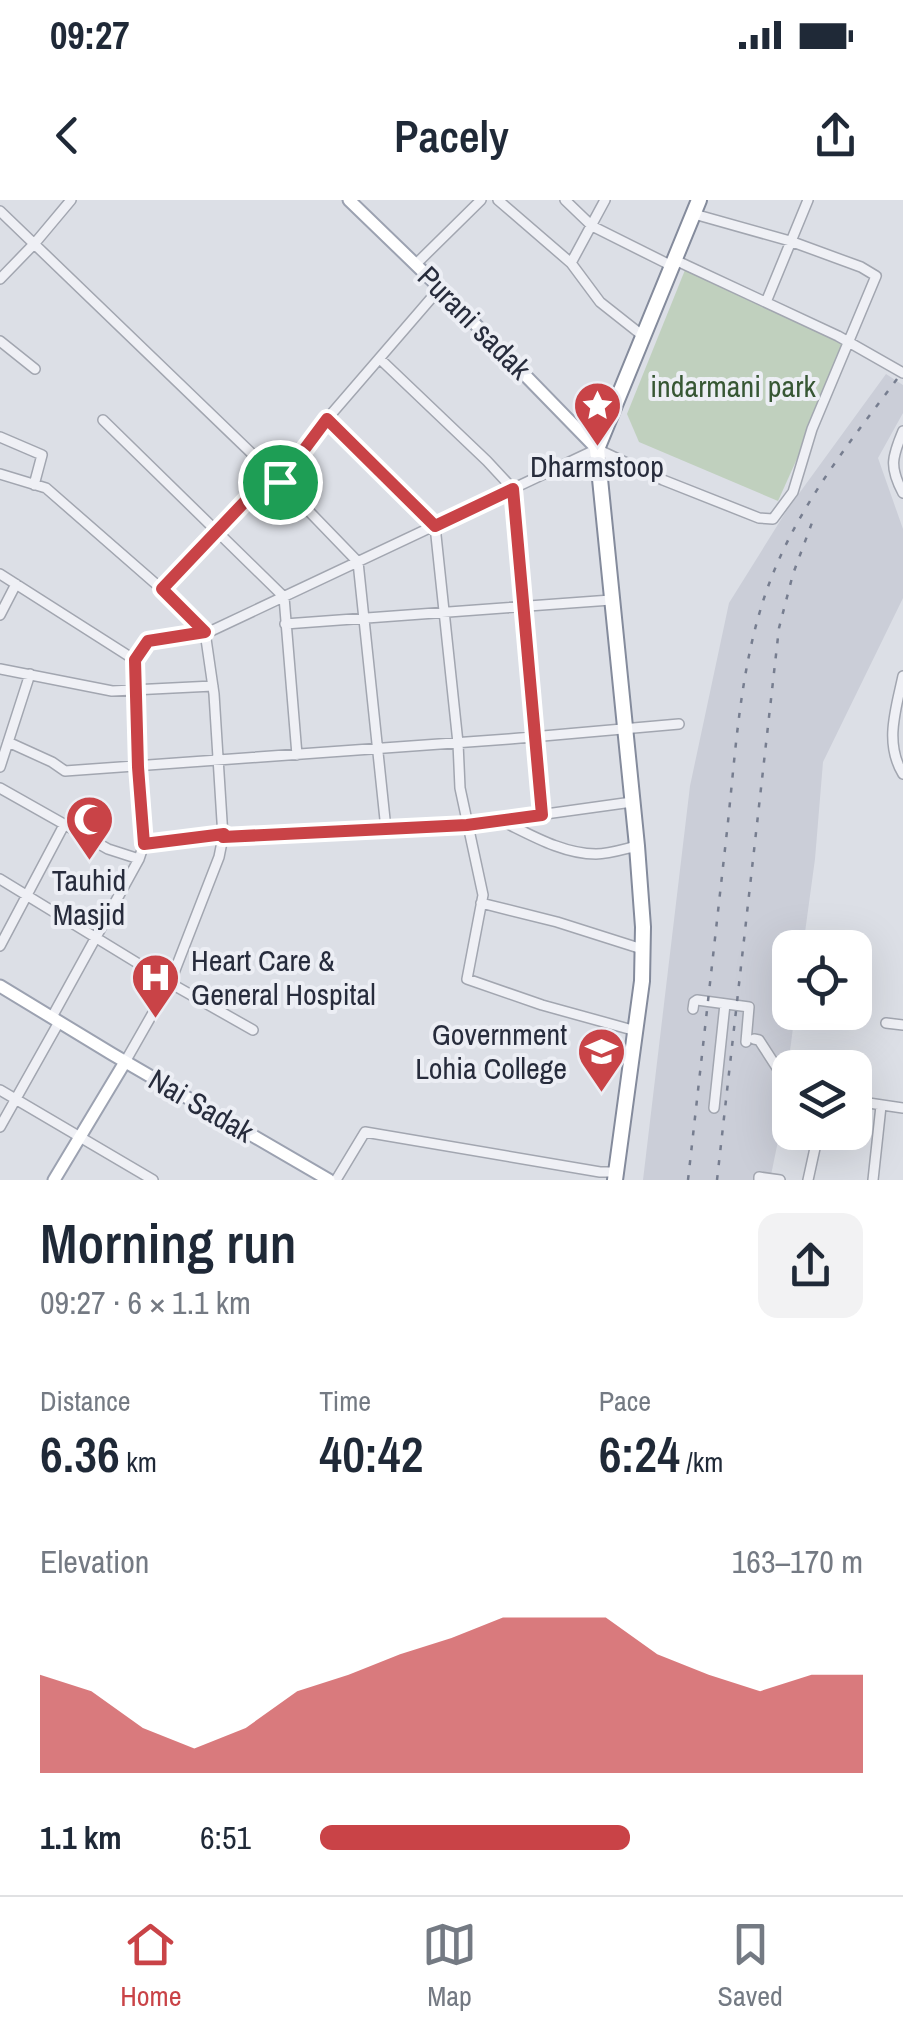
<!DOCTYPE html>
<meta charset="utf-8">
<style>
:root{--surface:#fff;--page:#f2f2f3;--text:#1f2937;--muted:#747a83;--line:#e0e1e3;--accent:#c94347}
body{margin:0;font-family:"Archivo Narrow",sans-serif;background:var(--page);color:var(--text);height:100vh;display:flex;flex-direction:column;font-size:38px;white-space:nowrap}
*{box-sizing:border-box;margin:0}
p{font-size:32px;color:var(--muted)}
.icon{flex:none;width:55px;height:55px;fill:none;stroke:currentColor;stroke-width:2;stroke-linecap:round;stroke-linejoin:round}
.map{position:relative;height:980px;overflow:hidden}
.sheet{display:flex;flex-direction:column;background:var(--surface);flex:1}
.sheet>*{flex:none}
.controls{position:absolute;left:772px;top:730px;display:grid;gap:20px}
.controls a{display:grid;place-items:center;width:100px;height:100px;border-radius:20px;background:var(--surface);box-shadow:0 10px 40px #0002;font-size:50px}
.pin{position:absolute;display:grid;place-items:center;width:85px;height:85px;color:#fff;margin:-42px;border:5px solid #fff;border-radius:50%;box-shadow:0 2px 10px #0007}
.round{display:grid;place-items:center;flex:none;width:105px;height:105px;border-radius:20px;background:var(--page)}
.head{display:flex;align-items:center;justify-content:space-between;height:170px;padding:0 40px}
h1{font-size:55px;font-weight:600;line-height:75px}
.figures{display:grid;grid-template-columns:repeat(3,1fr);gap:15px;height:170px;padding:10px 40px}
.figures div{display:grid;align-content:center}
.figures b{font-size:50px;font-weight:600}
.figures small{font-size:28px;font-weight:400}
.figures p{font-size:28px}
.chart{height:280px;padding:20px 40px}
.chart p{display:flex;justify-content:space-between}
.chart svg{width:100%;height:180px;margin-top:10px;fill:var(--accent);opacity:.7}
ul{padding:0 40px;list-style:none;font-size:32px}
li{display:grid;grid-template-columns:160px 120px 1fr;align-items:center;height:75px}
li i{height:25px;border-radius:12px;background:var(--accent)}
.status{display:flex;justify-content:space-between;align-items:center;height:70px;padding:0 50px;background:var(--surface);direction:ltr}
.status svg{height:28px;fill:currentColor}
header{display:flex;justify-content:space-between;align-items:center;height:130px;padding:0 40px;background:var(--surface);font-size:45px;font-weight:600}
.tabs{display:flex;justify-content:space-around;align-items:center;height:140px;border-top:2px solid var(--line);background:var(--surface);font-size:28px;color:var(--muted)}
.tabs a{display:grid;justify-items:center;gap:5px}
.tabs .current{color:var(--accent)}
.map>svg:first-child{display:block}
.built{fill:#cbced8}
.green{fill:#c0d0be}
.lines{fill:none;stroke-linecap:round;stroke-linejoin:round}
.minor-casing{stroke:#a2a6b0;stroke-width:12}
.major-casing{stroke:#9ca2b1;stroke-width:15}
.highway-casing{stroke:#848b9c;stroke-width:18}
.minor{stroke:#eff0f5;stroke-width:9}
.major{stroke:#fff;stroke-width:11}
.highway{stroke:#fff;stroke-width:14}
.rail{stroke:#767d8f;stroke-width:2.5;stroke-dasharray:5 10;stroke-linecap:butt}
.route-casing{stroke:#fff;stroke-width:20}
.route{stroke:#c94347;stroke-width:12}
.labels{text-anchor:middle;stroke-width:8;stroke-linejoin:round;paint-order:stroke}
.street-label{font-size:30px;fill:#272c3c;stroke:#eceef4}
.park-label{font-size:30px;fill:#375734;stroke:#eceef4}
.poi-label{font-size:30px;fill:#272c3c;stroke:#eceef4}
</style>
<div class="status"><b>09:27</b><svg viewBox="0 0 49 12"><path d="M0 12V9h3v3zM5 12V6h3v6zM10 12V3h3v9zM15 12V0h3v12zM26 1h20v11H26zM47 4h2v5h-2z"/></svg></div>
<header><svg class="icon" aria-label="back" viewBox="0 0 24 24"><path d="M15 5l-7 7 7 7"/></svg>Pacely<svg class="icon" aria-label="share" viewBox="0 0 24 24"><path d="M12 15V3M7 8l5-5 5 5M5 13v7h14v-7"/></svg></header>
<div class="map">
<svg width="903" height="980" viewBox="0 0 903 980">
<rect width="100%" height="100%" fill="#dcdfe6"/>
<path class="built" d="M886,174L903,185V213L878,258L903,329V398L823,562L815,659L803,747L790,748V812L795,813L778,941L770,980H643L690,586L729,403L787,310Z"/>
<path class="green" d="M685,70L850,141L778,301L639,242L627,214Z"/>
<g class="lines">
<defs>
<path id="minor" d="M498,0L571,63L600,102L643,136
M565,0L592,26L672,66
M0,11L272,273L358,362L386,629
M675,60L838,136L903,173
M571,63L605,0
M416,64L481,0
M0,79L35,43L71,0
M766,102L808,0
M0,141L35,169
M380,159L487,261L513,289L542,615
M327,219L435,326L458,543L460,588L483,695L467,779L542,805L636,831
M103,220L284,397L297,555
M903,231C892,257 889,267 903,293
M0,237L42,255L34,285
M0,274L46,288L188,412L205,432L214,494L223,637L219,657L170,783L125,862
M280,282L327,219L440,88
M0,374L135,460L148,441L211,431L597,249L663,280L759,318L773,319L793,292L812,229L876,76L861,67L790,41L694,14
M162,389L272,273
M0,415L16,384
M285,424L611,400
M0,469L112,491L213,486
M903,476C896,509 884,543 903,574
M8,542L52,562L65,571L509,539L679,524
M0,567L30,474
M0,588L108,649L139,659
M502,621C531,635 563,654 596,654C609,654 624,649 637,646
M223,637L467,625L632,602
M144,644L224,634
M0,679L170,783L253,830
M481,703L557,722L642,749
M0,746L64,625
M693,809L694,802L697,800L749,807L746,842
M52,817L139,659L144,644L137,567L135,460
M886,823L903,825
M754,839L759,840L790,888
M0,890L153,980
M855,901L903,908
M714,908L725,804
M0,927L59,822
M336,980L365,932L600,972H616
M759,980V977L780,980
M808,980L817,939L816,932
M873,980L881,906"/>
<path id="major" d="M349,0L440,88L597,249
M0,786L112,854L329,980
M54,980L125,862"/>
<path id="highway" d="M615,980L642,781L643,727L637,646L597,249L699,0"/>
</defs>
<use href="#minor" class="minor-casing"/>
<use href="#major" class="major-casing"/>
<use href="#highway" class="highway-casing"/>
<use href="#minor" class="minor"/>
<use href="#major" class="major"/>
<use href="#highway" class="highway"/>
<path class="rail" d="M688,980C701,864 714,747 727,631C736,549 740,462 769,384C798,305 853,238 903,171
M717,980L779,428L793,374L813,320"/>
</g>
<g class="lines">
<defs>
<path id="route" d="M327,219L435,326L513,289L542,615L467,625L223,637L224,634L144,644L138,567L135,460L148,441L205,432L162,389L272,273L280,282Z"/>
</defs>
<use href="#route" class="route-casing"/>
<use href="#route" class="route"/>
</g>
<defs>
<symbol id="sight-pin" viewBox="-11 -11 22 30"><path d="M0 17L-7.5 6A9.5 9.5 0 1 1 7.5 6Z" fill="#c94347" stroke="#eceef4"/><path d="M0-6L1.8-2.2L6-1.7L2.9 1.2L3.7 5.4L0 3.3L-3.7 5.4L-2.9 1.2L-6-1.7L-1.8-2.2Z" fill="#fff"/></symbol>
<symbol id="mosque-pin" viewBox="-11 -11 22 30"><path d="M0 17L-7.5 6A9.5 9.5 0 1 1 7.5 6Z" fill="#c94347" stroke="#eceef4"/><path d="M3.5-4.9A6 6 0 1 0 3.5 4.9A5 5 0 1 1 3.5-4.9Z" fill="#fff"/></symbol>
<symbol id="hospital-pin" viewBox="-11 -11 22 30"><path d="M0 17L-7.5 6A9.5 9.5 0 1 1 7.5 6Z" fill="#c94347" stroke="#eceef4"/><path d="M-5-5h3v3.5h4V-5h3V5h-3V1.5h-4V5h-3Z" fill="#fff"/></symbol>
<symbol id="university-pin" viewBox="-11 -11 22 30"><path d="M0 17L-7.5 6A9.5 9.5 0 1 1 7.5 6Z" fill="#c94347" stroke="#eceef4"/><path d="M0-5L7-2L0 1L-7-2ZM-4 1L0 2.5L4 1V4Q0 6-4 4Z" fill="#fff"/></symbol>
</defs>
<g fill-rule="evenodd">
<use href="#sight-pin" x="570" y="178" width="55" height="75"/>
<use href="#mosque-pin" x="62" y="592" width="55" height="75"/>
<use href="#hospital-pin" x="128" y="750" width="55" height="75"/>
<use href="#university-pin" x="574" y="824" width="55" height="75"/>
</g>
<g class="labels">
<g class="street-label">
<text transform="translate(474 123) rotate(45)" y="10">Purani sadak</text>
<text transform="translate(201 906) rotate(30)" y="10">Nai Sadak</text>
</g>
<g class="park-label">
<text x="733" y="197">indarmani park</text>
</g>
<g class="poi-label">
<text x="597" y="277">Dharmstoop</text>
<text x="89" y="691">Tauhid<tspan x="89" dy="34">Masjid</tspan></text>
<text x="191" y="771" text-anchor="start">Heart Care &amp;<tspan x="191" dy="34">General Hospital</tspan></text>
<text x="567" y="845" text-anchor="end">Government<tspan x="567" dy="34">Lohia College</tspan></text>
</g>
</g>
</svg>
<div class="controls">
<a><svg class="icon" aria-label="locate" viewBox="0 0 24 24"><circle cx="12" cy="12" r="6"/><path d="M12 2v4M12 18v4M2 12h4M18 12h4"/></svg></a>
<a><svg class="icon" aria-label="layers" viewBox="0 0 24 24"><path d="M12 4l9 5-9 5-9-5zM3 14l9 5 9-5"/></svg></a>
</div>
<div class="pin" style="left:280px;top:282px;background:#1e9e55"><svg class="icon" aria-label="arrive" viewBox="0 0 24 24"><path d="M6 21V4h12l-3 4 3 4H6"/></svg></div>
</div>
<section class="sheet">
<div class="head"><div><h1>Morning run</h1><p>09:27 · 6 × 1.1 km</p></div><a class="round"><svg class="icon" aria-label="share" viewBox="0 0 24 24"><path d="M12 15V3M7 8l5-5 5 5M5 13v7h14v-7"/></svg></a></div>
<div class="figures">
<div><p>Distance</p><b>6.36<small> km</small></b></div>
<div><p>Time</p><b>40:42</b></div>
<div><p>Pace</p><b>6:24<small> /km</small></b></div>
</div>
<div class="chart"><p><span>Elevation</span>163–170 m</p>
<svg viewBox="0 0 160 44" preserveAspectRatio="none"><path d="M0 44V20L10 24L20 33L30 38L40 33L50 24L60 20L70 15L80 11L90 6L100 6L110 6L120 15L130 20L140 24L150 20L160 20V44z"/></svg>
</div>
<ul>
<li><b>1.1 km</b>6:51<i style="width:57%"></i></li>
</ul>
</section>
<nav class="tabs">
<a class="current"><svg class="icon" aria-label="home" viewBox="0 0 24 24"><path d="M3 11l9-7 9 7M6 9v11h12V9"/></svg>Home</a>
<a><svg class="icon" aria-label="map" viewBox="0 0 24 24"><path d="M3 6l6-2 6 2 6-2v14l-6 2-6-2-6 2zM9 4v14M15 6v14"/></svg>Map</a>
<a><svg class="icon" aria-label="saved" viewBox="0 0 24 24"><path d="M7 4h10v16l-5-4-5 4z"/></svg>Saved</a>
</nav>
